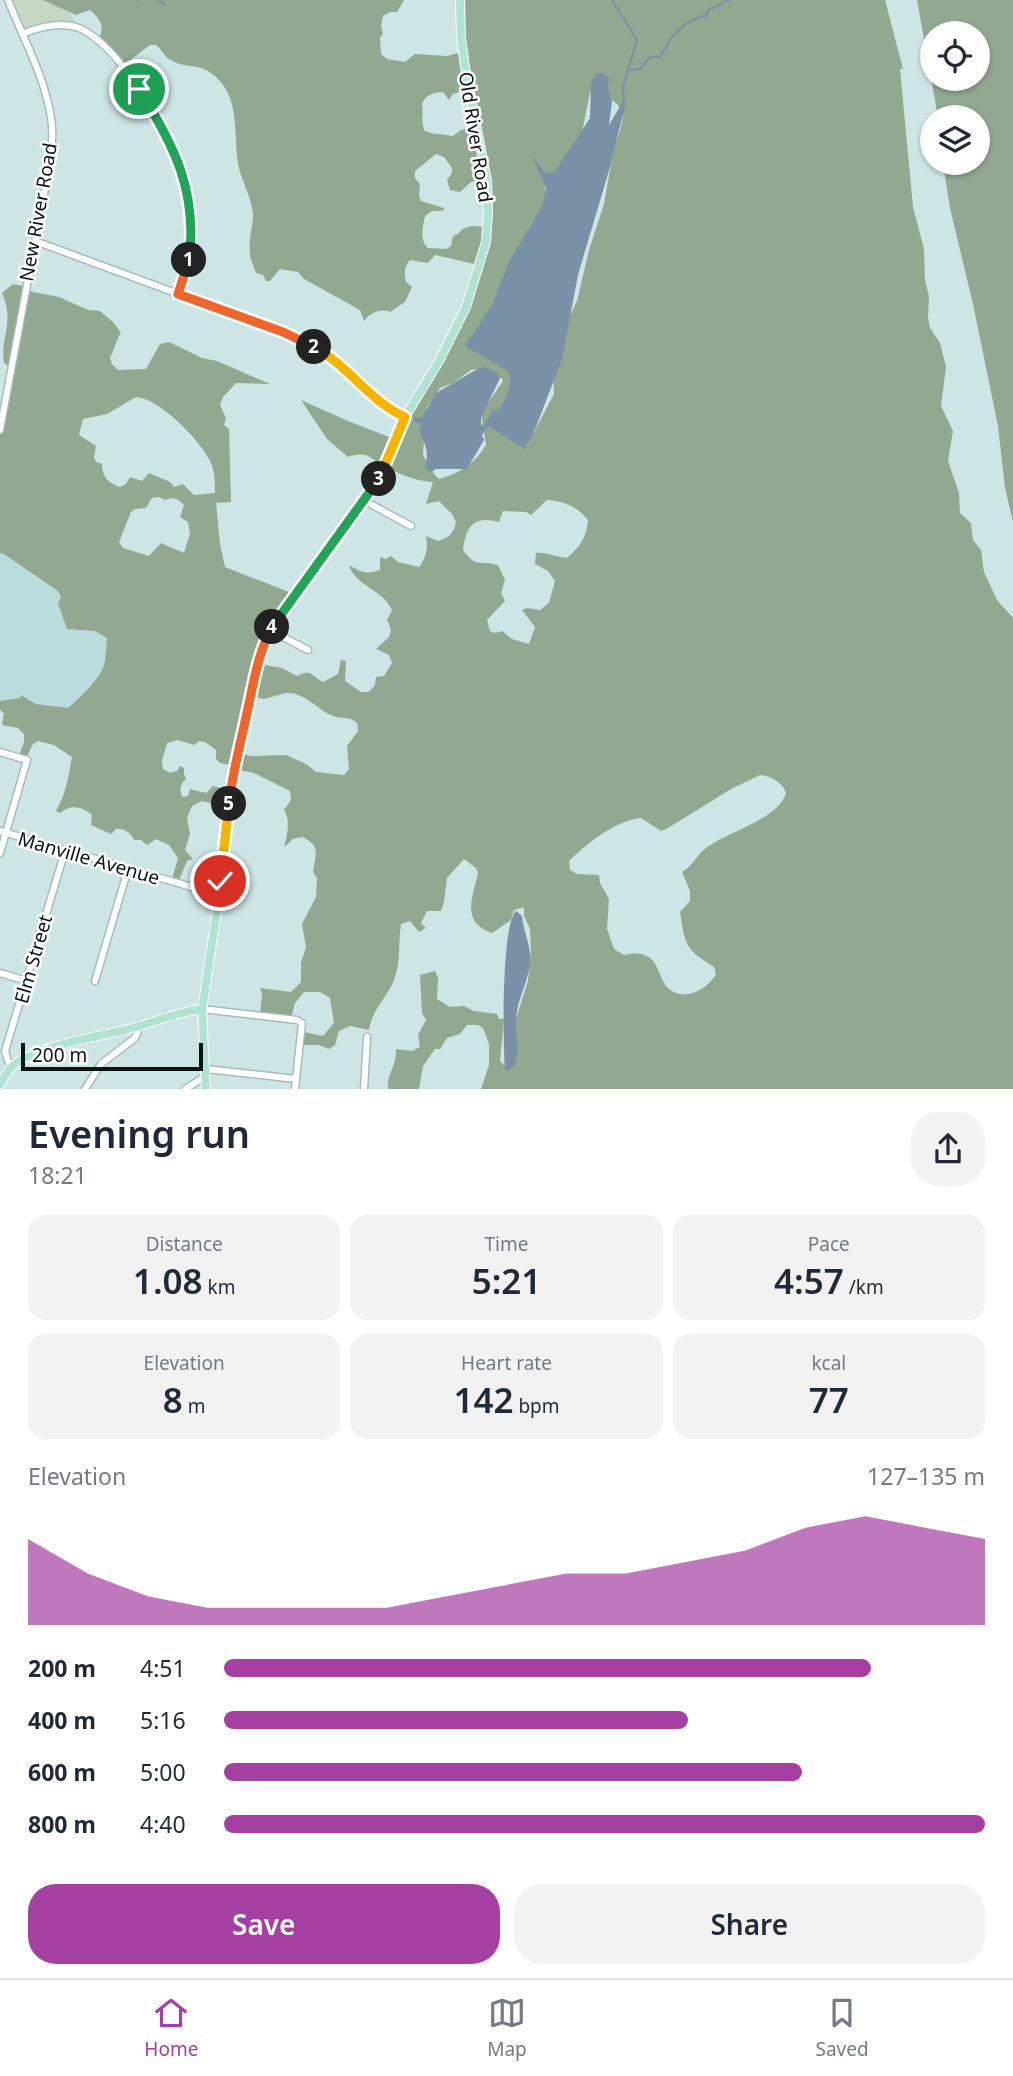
<!DOCTYPE html>
<meta charset="utf-8">
<style>
:root{--surface:#fff;--page:#f2f2f3;--text:#1f2937;--muted:#747a83;--line:#e0e1e3;--accent:#a63fa2}
body{margin:0;font-family:"Noto Sans",sans-serif;background:var(--page);color:var(--text);height:100vh;display:flex;flex-direction:column;font-size:26px;white-space:nowrap}
*{box-sizing:border-box;margin:0}
p{font-size:23px;color:var(--muted)}
.icon{flex:none;width:38px;height:38px;fill:none;stroke:currentColor;stroke-width:2;stroke-linecap:round;stroke-linejoin:round}
.map{position:relative;height:1089px;overflow:hidden}
.drawer{display:flex;flex-direction:column;background:var(--surface);flex:1}
.drawer>*{flex:none}
.fabs{position:absolute;left:920px;top:21px;display:grid;gap:14px}
.fabs a{display:grid;place-items:center;width:70px;height:70px;border-radius:50%;background:var(--surface);box-shadow:0 2px 5px #0004;font-size:35px}
.scale{position:absolute;left:21px;bottom:18px;width:182px;box-sizing:border-box;padding-left:7px;border:4px solid #0a1313;border-top:0;font-size:19px;line-height:24px;white-space:nowrap;color:#0a1313;-webkit-text-stroke:5px #fff;paint-order:stroke}
.pin{position:absolute;display:grid;place-items:center;width:60px;height:60px;color:#fff;margin:-30px;border:4px solid #fff;border-radius:50%;box-shadow:0 2px 7px #0007}
.km{position:absolute;width:35px;height:35px;margin:-18px;border-radius:50%;background:#222;color:#fff;font-size:19px;line-height:35px;text-align:center}
.round{display:grid;place-items:center;flex:none;width:74px;height:74px;border-radius:28px;background:var(--page)}
.overview{display:flex;align-items:center;justify-content:space-between;height:119px;padding:0 28px}
h1{font-size:38px;font-weight:600;line-height:52px}
.stats{display:grid;grid-template-columns:repeat(3,1fr);gap:10px;height:119px;padding:7px 28px}
.stats div{display:grid;align-content:center;border-radius:18px;background:var(--page);text-align:center}
.stats b{font-size:35px;font-weight:600}
.stats small{font-size:19px;font-weight:400}
.stats p{font-size:19px}
.chart{height:196px;padding:14px 28px}
.chart p{display:flex;justify-content:space-between}
.chart svg{width:100%;height:126px;margin-top:7px;fill:var(--accent);opacity:.7}
.button{display:flex;gap:14px;margin-top:auto;padding:14px 28px}
.button a{flex:1;height:80px;border-radius:28px;background:var(--accent);color:#fff;font-size:28px;font-weight:600;line-height:80px;text-align:center}
.button a+a{background:var(--page);color:var(--text)}
ul{padding:0 28px;list-style:none;font-size:23px}
li{display:grid;grid-template-columns:112px 84px 1fr;align-items:center;height:52px}
li i{height:18px;border-radius:9px;background:var(--accent)}
.menu{display:flex;justify-content:space-around;align-items:center;height:98px;border-top:2px solid var(--line);background:var(--surface);font-size:19px;color:var(--muted)}
.menu a{display:grid;justify-items:center;gap:4px}
.menu .selected{color:var(--accent)}
.map>svg:first-child{display:block}
.built{fill:#badcdc}
.green{fill:#c5d8c3}
.forest{fill:#92a890;fill-rule:evenodd}
.water{fill:#7b91a8}
.lines{fill:none;stroke-linecap:round;stroke-linejoin:round}
.stream{stroke:#7b91a8;stroke-width:2}
.minor-casing{stroke:#a5bcbc;stroke-width:9}
.major-casing{stroke:#fff;stroke-width:10}
.minor{stroke:#fff;stroke-width:6}
.major{stroke:#b0e3d2;stroke-width:8}
.split-1-casing{stroke:#fff;stroke-width:14}
.split-2-casing{stroke:#fff;stroke-width:14}
.split-3-casing{stroke:#fff;stroke-width:14}
.split-4-casing{stroke:#fff;stroke-width:14}
.split-5-casing{stroke:#fff;stroke-width:14}
.split-6-casing{stroke:#fff;stroke-width:14}
.split-1{stroke:#22a559;stroke-width:9}
.split-2{stroke:#f0652b;stroke-width:9}
.split-3{stroke:#f5b400;stroke-width:9}
.split-4{stroke:#22a559;stroke-width:9}
.split-5{stroke:#f0652b;stroke-width:9}
.split-6{stroke:#f5b400;stroke-width:9}
.labels{text-anchor:middle;stroke-width:5;stroke-linejoin:round;paint-order:stroke}
.street-label{font-size:19px;fill:#0a1313;stroke:#fff}
</style>
<div class="map">
<svg width="1013" height="1089" viewBox="0 0 1013 1089">
<rect width="100%" height="100%" fill="#cde5e5"/>
<path class="built" d="M0,553H4L58,591L62,597L67,629L95,631L107,638L103,669L88,687L85,694L68,708L36,704L28,698L0,701Z"/>
<path class="green" d="M8,0H55L68,9L78,28L58,25L22,34Z"/>
<path class="forest" d="M43,0H404L397,12H390L383,16L381,25L383,34L380,38L381,54L387,59L405,62L415,54L447,56L462,52L461,0H885L903,69H900L913,207L924,249L925,281L929,296L928,318L930,328L940,343L946,367L941,406L953,431L948,461L959,493L960,513L971,523L973,540L981,550L984,572L997,600L1013,618V1089H481L489,1065V1044L483,1028L478,1025H467L460,1034L447,1038L440,1049H435L423,1066L419,1089H388C386,1074 397,1067 396,1049L412,1051L420,1047L418,1035L426,1020L422,1013L420,975L435,971L438,978L437,999L450,1007L464,1006L474,1011L497,1014L499,1019H504L500,1061L507,1068L514,1066L516,1049L512,1031L528,981L531,950L530,929L524,916V907L514,910L511,920L492,933C460,922 473,897 478,873L476,868L464,859L447,878L444,902L441,911H427L421,923L426,928L419,932L410,921L401,924C398,943 401,961 394,980C386,1000 373,1007 369,1030L350,1026L339,1031L335,1045L329,1049L319,1045H303L304,1032L323,1036L334,1023L330,998L320,992H304L295,1003L291,1018L260,1014L262,994L260,988L291,992L301,982V962L306,947L302,924L316,897L317,878L313,872C315,855 322,846 302,837L293,839L284,847C287,836 291,820 284,810L291,800L290,791L254,773L235,769L234,766L220,763L216,759V750L205,742L199,741L194,745L178,740L167,743L162,761L163,769L170,773L177,771L180,766L184,768V774L186,779C181,783 178,791 183,797L188,796L190,789L206,793L213,786L229,790V808L202,801L192,806L187,818L190,834L185,850L193,859L187,861L179,880L172,879L178,858L169,845L156,839L147,845L141,840H134C131,833 124,828 116,829L111,834L91,825L92,815C82,806 70,804 60,813L56,811C67,791 68,778 72,757L54,745L38,741L33,744L26,758L19,755L24,742V734L18,728L2,725L4,713L0,710V701L20,698L21,695L36,704L68,708C78,700 98,680 103,668C106,660 106,647 107,638L95,631L67,629L58,603L61,597L58,591L4,554L0,553V431L11,368L4,363C0,336 15,323 2,293L13,284L27,287L28,291L59,297L88,310L100,311L114,323L121,333C116,340 115,349 110,357L112,364L118,370L146,369L160,344L169,342L202,358L217,361L270,384L236,383L223,397L220,405L226,418L224,425L229,429L231,502L216,503L220,544L225,567L294,594L275,623L259,664L282,668L297,676C300,675 302,673 305,673C312,671 317,680 323,682L338,674L341,660L346,661L345,681L361,692H369L375,685L376,677L384,676L392,663L389,655L376,649L389,637L391,630L387,620L392,610C384,590 355,586 349,565C361,572 367,575 380,570V557L386,559L391,556L398,562L419,567C427,558 428,546 426,536L438,541C449,538 454,533 456,522L452,514L439,501L426,504L433,482C419,482 396,473 384,466C368,457 368,451 348,457L327,439L301,400L348,421L397,440L466,308L479,265L435,255L428,263L410,260C404,267 404,273 406,282L412,287L405,302L390,312C380,308 370,313 364,321L360,310L304,279L298,272L280,269L270,281H266L263,275L256,273C254,267 250,259 250,253C248,240 253,227 253,215C252,199 243,184 239,168C232,136 243,96 211,73C200,64 183,68 171,60C164,57 162,49 156,45H150L124,65L98,39C106,27 100,19 90,10L76,15ZM467,90L475,126L461,130L453,136C443,134 435,135 425,131C420,121 424,114 422,104C425,95 434,92 443,92L449,100L453,94ZM590,92L608,97L618,105L623,117L620,131L614,147L604,204L589,250L577,301L563,330L553,365L554,394L534,432L520,443L492,414L496,410H501L519,377L488,321L528,237L529,227L545,204V179L562,170L569,160L583,128ZM436,154L444,157L452,168V173L447,180L450,190L460,192L471,182L485,179L487,227C476,226 464,224 458,234L453,236L451,246L446,249L428,248C419,240 423,226 425,216L432,211H443L444,208L421,201L419,196L420,184L415,178V171ZM481,368L501,378L503,381L481,413L486,445C474,464 461,473 439,479L435,475L423,455L426,408L440,388L453,383L471,370ZM136,397C159,398 200,440 210,461C215,471 215,482 215,493L194,495L183,484L174,487L170,482L149,473L142,481L130,477L126,484L120,487C108,483 102,477 102,464L96,462L94,457L96,446L79,435L83,419L107,414ZM159,497L165,500C174,496 178,499 184,505L180,517L188,522L190,533L184,553L161,543L149,556L123,548L119,542L131,512L135,509L146,508L152,498ZM547,500C564,501 578,507 588,520C586,538 581,546 567,558C556,557 546,552 536,553L535,564L548,571L555,581L549,603L540,610L527,608L522,610L535,627L529,644L512,639L502,631L495,633L490,631L487,620L505,601L501,593L505,580L498,565C479,559 478,570 463,550C466,526 474,515 499,522L503,511L526,512L531,515ZM286,693C306,692 317,711 336,717C345,719 349,716 357,723L358,731L347,746L349,769L344,775L316,772L306,764L286,755L251,756L238,753L252,696L264,699ZM760,775C771,776 782,782 786,793C778,820 726,832 705,849C696,856 692,867 682,872L690,891V901L680,912C685,945 685,949 714,967L716,974C707,990 682,1004 666,986C660,978 658,964 650,958C641,952 634,953 624,955L614,949L607,929L609,899L600,883L599,875L577,874L570,870L569,861C588,843 614,821 641,818L661,831L668,828L731,789Z
M917,0H1013V522L1005,488L998,426L973,304L950,208L943,163H978V117H938ZM933,33H978V79H933Z"/>
<path class="water" d="M604,73L609,77L608,88L612,102L609,125L622,103L626,102L610,167L578,275L562,359L536,427L525,449L488,426L482,435L484,440L467,469H436L431,472L425,468C429,452 426,445 419,431L421,424L413,421L415,417L421,418L436,393L479,368L485,367L497,373L500,378L481,418V424L484,426L493,409L499,410C505,399 513,386 509,372L465,346L491,307L509,262L543,204L546,188L532,156L546,174L555,171L590,118L591,82L595,74Z
M516,911L522,916C523,929 529,941 530,954C532,977 517,997 516,1019C515,1039 521,1046 514,1067L505,1071C503,1045 501,926 516,911Z"/>
<g class="lines">
<path class="stream" d="M138,0H139
M158,0L165,5
M612,0L637,40L623,87L624,102
M630,70L640,69L650,57H660L671,38L684,25L701,16L705,17L709,9C718,8 722,1 730,0"/>
<defs>
<path id="minor" d="M22,34C39,27 60,21 79,28C129,50 190,167 192,221C194,247 186,270 178,294
M35,241L295,337L329,356L380,403L405,417
M0,430L49,167C51,151 54,134 51,118C45,77 23,38 8,0
M365,501L411,526
M270,630L308,650
M0,752L27,760L0,853
M0,831L219,895
M0,973L27,981
M95,981L128,869
M202,1009L297,1020L302,1023L295,1089
M13,1065L8,1061L5,1051L65,851
M206,1069L296,1079
M85,1089L101,1064L135,1038L140,1026
M185,1089L206,1076
M364,1089L367,1037"/>
<path id="major" d="M0,1084C5,1075 11,1065 21,1060C57,1041 101,1037 140,1026C161,1020 181,1011 202,1009
M206,1089L202,1009L205,990L217,910L232,782L262,651L273,625L289,601L380,478L405,417L439,361L466,307L486,242L488,212L487,181L465,67L461,38L460,0"/>
</defs>
<use href="#minor" class="minor-casing"/>
<use href="#major" class="major-casing"/>
<use href="#minor" class="minor"/>
<use href="#major" class="major"/>
</g>
<g class="lines">
<defs>
<path id="split-1" d="M139,89C174,145 198,192 189,260"/>
<path id="split-2" d="M189,260L178,294L283,332L314,347"/>
<path id="split-3" d="M314,347C349,366 369,401 405,417L379,479"/>
<path id="split-4" d="M272,627L379,479"/>
<path id="split-5" d="M229,804C232,774 240,746 246,717C253,687 257,655 272,627"/>
<path id="split-6" d="M220,881L229,804"/>
</defs>
<use href="#split-1" class="split-1-casing"/>
<use href="#split-2" class="split-2-casing"/>
<use href="#split-3" class="split-3-casing"/>
<use href="#split-4" class="split-4-casing"/>
<use href="#split-5" class="split-5-casing"/>
<use href="#split-6" class="split-6-casing"/>
<use href="#split-1" class="split-1"/>
<use href="#split-2" class="split-2"/>
<use href="#split-3" class="split-3"/>
<use href="#split-4" class="split-4"/>
<use href="#split-5" class="split-5"/>
<use href="#split-6" class="split-6"/>
</g>
<g class="labels">
<g class="street-label">
<text transform="translate(476 137) rotate(81)" y="7">Old River Road</text>
<text transform="translate(38 212) rotate(-80)" y="7">New River Road</text>
<text transform="translate(89 858) rotate(16)" y="7">Manville Avenue</text>
<text transform="translate(33 959) rotate(-74)" y="7">Elm Street</text>
</g>
</g>
</svg>
<div class="fabs">
<a><svg class="icon" aria-label="locate" viewBox="0 0 24 24"><circle cx="12" cy="12" r="6"/><path d="M12 2v4M12 18v4M2 12h4M18 12h4"/></svg></a>
<a><svg class="icon" aria-label="layers" viewBox="0 0 24 24"><path d="M12 4l9 5-9 5-9-5zM3 14l9 5 9-5"/></svg></a>
</div>
<div class="scale">200 m</div>
<div class="pin" style="left:139px;top:89px;background:#1e9e55"><svg class="icon" aria-label="arrive" viewBox="0 0 24 24"><path d="M6 21V4h12l-3 4 3 4H6"/></svg></div>
<div class="pin" style="left:220px;top:881px;background:#d93025"><svg class="icon" aria-label="check" viewBox="0 0 24 24"><path d="M5 12l5 5 9-10"/></svg></div>
<b class="km" style="left:189px;top:260px">1</b>
<b class="km" style="left:314px;top:347px">2</b>
<b class="km" style="left:379px;top:479px">3</b>
<b class="km" style="left:272px;top:627px">4</b>
<b class="km" style="left:229px;top:804px">5</b>
</div>
<section class="drawer">
<div class="overview"><div><h1>Evening run</h1><p>18:21</p></div><a class="round"><svg class="icon" aria-label="share" viewBox="0 0 24 24"><path d="M12 15V3M7 8l5-5 5 5M5 13v7h14v-7"/></svg></a></div>
<div class="stats">
<div><p>Distance</p><b>1.08<small> km</small></b></div>
<div><p>Time</p><b>5:21</b></div>
<div><p>Pace</p><b>4:57<small> /km</small></b></div>
</div>
<div class="stats">
<div><p>Elevation</p><b>8<small> m</small></b></div>
<div><p>Heart rate</p><b>142<small> bpm</small></b></div>
<div><p>kcal</p><b>77</b></div>
</div>
<div class="chart"><p><span>Elevation</span>127–135 m</p>
<svg viewBox="0 0 160 44" preserveAspectRatio="none"><path d="M0 44V14L10 26L20 34L30 38L40 38L50 38L60 38L70 34L80 30L90 26L100 26L110 22L120 18L130 10L140 6L150 10L160 14V44z"/></svg>
</div>
<ul>
<li><b>200 m</b>4:51<i style="width:85%"></i></li>
<li><b>400 m</b>5:16<i style="width:61%"></i></li>
<li><b>600 m</b>5:00<i style="width:76%"></i></li>
<li><b>800 m</b>4:40<i style="width:100%"></i></li>
</ul>
<div class="button"><a>Save</a><a>Share</a></div>
</section>
<nav class="menu">
<a class="selected"><svg class="icon" aria-label="home" viewBox="0 0 24 24"><path d="M3 11l9-7 9 7M6 9v11h12V9"/></svg>Home</a>
<a><svg class="icon" aria-label="map" viewBox="0 0 24 24"><path d="M3 6l6-2 6 2 6-2v14l-6 2-6-2-6 2zM9 4v14M15 6v14"/></svg>Map</a>
<a><svg class="icon" aria-label="saved" viewBox="0 0 24 24"><path d="M7 4h10v16l-5-4-5 4z"/></svg>Saved</a>
</nav>
